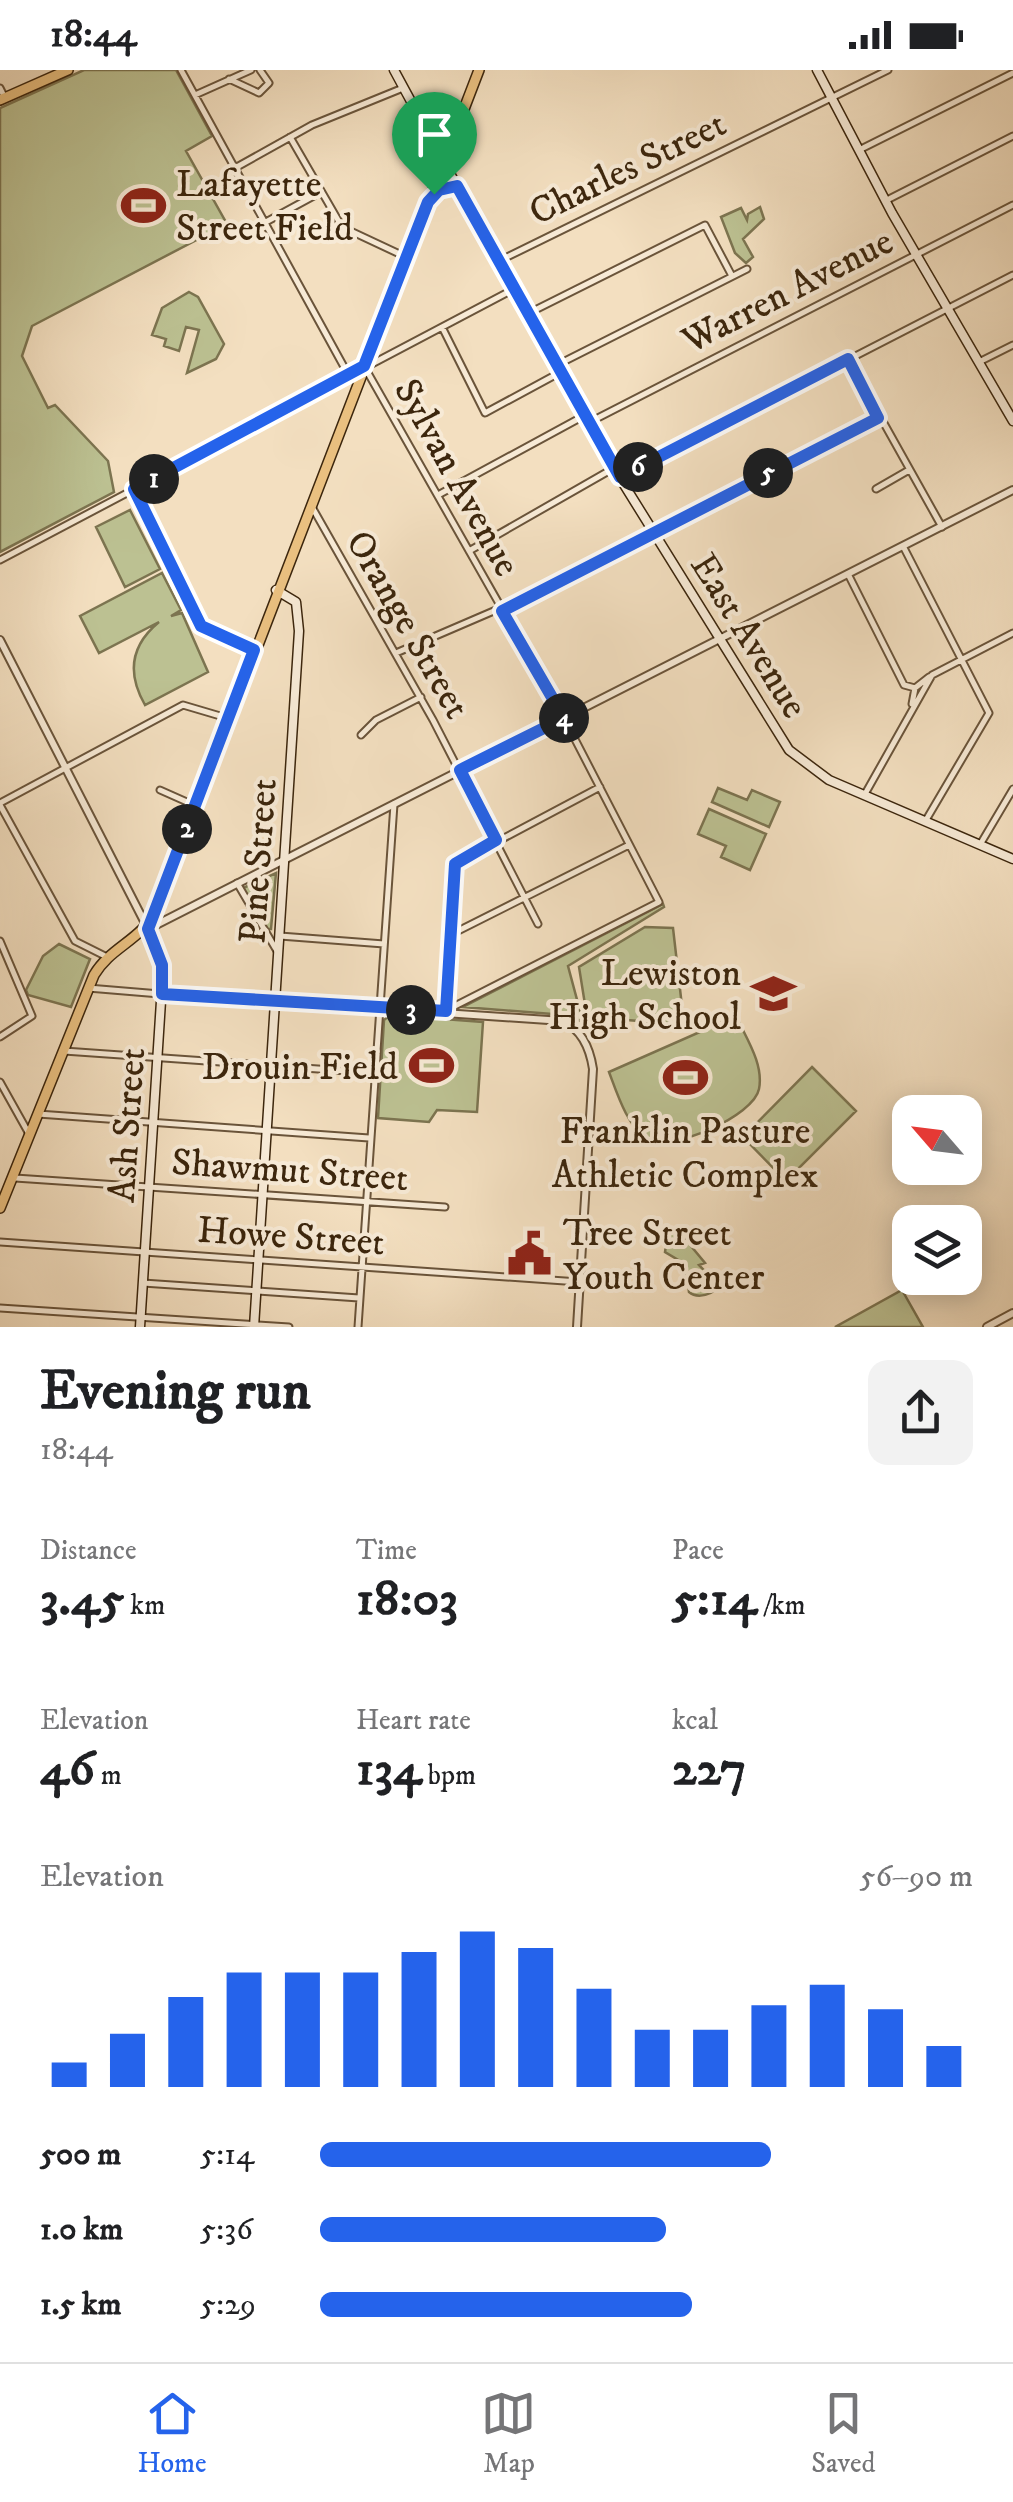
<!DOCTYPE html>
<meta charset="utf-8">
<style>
:root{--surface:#fff;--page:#f2f2f2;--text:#202124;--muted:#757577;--line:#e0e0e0;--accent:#2563eb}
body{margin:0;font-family:"IM FELL DW Pica",serif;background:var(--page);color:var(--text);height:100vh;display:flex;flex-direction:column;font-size:38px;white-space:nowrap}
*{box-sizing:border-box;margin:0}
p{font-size:32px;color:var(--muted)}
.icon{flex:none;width:55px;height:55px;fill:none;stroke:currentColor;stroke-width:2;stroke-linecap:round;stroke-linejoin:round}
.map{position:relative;height:1257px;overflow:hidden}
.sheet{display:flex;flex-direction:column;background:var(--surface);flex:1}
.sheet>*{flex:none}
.needle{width:65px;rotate:298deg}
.buttons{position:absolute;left:892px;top:1025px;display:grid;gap:20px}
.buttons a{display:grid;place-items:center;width:90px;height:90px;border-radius:20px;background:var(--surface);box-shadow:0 5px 25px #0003;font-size:50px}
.pin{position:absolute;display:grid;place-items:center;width:85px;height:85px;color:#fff;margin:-102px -42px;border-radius:50% 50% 50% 0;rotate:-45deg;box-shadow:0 0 10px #0007}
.pin .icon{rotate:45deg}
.km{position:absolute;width:50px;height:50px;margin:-25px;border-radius:50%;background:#222;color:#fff;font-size:28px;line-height:50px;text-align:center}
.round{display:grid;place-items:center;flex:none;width:105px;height:105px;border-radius:20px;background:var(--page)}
.overview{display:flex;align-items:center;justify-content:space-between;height:170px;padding:0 40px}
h1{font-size:55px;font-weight:800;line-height:75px}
.metrics{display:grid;grid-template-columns:repeat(3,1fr);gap:15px;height:170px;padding:10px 40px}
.metrics div{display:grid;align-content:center}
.metrics b{font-size:50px;font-weight:800}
.metrics small{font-size:28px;font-weight:400}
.metrics p{font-size:28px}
.chart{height:280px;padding:20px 40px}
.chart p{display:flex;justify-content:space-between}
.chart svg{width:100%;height:180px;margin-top:10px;stroke:var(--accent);stroke-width:6}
ul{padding:0 40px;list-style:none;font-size:32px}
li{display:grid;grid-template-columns:160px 120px 1fr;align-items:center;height:75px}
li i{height:25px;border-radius:12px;background:var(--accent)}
.status{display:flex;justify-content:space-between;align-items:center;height:70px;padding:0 50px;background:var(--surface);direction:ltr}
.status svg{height:28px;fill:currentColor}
.menu{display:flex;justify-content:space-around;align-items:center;height:140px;border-top:2px solid var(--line);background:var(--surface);font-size:28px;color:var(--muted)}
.menu a{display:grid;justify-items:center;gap:5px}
.menu .on{color:var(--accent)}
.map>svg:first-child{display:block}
.green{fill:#bcc192;stroke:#7c7450;stroke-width:2.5}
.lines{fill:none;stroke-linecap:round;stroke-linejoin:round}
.minor-casing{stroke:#6a543a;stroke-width:9}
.tertiary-casing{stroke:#6a543a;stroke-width:10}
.secondary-casing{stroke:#3c260d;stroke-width:11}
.primary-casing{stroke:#3c260d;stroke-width:12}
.minor{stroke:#f7ead6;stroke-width:5}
.tertiary{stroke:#f7ead6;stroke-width:6}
.secondary{stroke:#f7ead6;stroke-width:8}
.primary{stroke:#eac080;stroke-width:9}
.route-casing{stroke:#fff;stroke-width:20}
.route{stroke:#2563eb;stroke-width:12}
.labels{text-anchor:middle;stroke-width:8;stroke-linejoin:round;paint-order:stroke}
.street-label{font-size:38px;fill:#3c260d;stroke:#f7ead6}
.poi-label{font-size:38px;fill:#3c260d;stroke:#f7ead6;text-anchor:start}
</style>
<div class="status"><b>18:44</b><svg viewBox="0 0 49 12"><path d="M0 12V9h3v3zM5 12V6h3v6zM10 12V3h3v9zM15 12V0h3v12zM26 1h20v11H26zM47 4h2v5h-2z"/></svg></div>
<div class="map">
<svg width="1013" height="1257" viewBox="0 0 1013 1257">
<rect width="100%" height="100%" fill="#f3dfc0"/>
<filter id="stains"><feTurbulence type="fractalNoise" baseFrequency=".002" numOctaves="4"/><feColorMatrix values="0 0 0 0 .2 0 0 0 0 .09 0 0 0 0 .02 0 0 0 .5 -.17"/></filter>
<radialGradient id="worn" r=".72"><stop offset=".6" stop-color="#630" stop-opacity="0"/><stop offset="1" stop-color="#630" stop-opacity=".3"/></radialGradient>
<path class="green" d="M84,0H176L212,66L186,81L227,154L32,256L22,286L48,338L55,335L108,391L114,422L0,482V38Z
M760,137L764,149L743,169L753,187L746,193L735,183L721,147L741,138L747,150L748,144Z
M189,222L198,227L224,274L216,289L187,303L199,260L186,257L179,281L164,276L166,269L152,265L162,238Z
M130,440L160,499L125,517L96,457Z
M162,503L181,540L171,546L182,543L208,602L145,635C126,602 131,575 159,552L99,583L80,546Z
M718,718L747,730L752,720L780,732L769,757L712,732Z
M709,739L766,764L750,800L721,787L726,776L698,764Z
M276,803L271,859H267L243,818Z
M663,834L664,837L568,896L583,952L565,945L463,937Z
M645,857L673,858L683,945L676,953H666L587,947L579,897Z
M59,874L90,889L71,937L28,925L26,920L43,886Z
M390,945L483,952L477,1042L437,1040L429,1052L378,1048L384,950Z
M736,946C746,968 764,994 759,1019C754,1046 670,1083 647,1069C627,1056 617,1023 609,1002Z
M812,997L856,1041L786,1111L743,1067Z
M676,1158L705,1193L699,1195L718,1215C715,1225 697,1229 689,1222L685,1194L665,1182L667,1168Z
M902,1220L923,1257H835Z"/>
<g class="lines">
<defs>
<path id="minor" d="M181,0L349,306
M229,9L259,23L269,13L260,0
M0,18L5,28
M195,25L251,0
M290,67L342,157L406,187
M859,80L1013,3
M235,98L312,55L403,18
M885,131L1013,66
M264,153L321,122
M499,191L888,0
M527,244L705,155L732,206
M442,257L485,343L559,303
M848,289L942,457
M979,292L1013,275
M364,296L564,648L659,832L445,941
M555,296L747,199
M586,354L1013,135
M620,407L1013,205
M134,419L201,556L254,580
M876,419L909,400
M438,425L580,348
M312,437L433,650L538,854
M903,476L989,643L926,750
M469,481L614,398
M0,490L514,219
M848,504L904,615L915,618
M396,583L496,540L502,541L878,348
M912,634L915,618L929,607
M361,665L376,650L421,627
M160,720L196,736
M865,724L932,605L1013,563
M0,733L183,635L227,648
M0,735L75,871L107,887
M981,773L1013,719
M237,813L277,881
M450,865L629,775
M280,866L384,874
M0,871L32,946L0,967
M88,918L160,924
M445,941L455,794L600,717
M64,981L375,1003
M0,1012L28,1062
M38,1044L369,1068
M15,1108L445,1137
M0,1172L579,1212
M143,1213L359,1228
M0,1238L289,1257
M358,1257L394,734"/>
<path id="tertiary" d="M0,570L148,859L1013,420
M162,924L563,951C582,960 590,979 593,999L577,1257
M987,1257L1013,1243"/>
<path id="secondary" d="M394,0L582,347L789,680L829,710L1013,789
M817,0L892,143L1013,351
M140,1257L163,900L148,859
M254,1257L299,561L296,532L276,520"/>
<path id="primary" d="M0,30L68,0
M433,126L445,117H457
M0,1138L94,905C111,876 143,870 157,838L479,0"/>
</defs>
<use href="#minor" class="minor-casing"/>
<use href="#tertiary" class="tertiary-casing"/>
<use href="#secondary" class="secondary-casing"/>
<use href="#primary" class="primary-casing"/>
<use href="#minor" class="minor"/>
<use href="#tertiary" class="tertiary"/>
<use href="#secondary" class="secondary"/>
<use href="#primary" class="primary"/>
</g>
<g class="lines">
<defs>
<path id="route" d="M457,116L620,407L848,289L878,348L502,541L564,648L460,700L496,770L455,794L446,941L162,924V895L148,859L254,580L201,556L134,419L364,296L428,132L439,120Z"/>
</defs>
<use href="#route" class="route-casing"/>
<use href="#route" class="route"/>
</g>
<defs>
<symbol id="stadium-bare" viewBox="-9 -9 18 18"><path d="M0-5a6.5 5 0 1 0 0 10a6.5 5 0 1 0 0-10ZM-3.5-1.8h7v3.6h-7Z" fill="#8f2418" stroke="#f7ead6" stroke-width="2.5" paint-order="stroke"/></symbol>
<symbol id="school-bare" viewBox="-9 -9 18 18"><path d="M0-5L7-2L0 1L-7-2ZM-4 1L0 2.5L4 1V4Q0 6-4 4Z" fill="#8f2418" stroke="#f7ead6" stroke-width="2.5" paint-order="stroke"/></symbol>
<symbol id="civic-bare" viewBox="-9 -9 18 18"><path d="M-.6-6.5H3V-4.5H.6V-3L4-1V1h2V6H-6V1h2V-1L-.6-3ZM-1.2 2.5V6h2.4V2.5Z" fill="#8f2418" stroke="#f7ead6" stroke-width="2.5" paint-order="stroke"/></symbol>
</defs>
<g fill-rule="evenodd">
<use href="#stadium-bare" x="112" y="104" width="63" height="63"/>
<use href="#school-bare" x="742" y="892" width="63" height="63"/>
<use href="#stadium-bare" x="400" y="964" width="63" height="63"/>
<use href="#stadium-bare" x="654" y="976" width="63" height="63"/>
<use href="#civic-bare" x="498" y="1152" width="63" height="63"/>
</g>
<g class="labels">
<g class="street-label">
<text transform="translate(627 97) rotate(-26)" y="13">Charles Street</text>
<text transform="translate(787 220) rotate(-27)" y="13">Warren Avenue</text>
<text transform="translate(458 407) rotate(61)" y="13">Sylvan Avenue</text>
<text transform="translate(409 554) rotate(60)" y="13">Orange Street</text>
<text transform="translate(750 565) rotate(58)" y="13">East Avenue</text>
<text transform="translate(257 791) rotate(-86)" y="13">Pine Street</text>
<text transform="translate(126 1055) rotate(-86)" y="13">Ash Street</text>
<text transform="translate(290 1099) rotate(4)" y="13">Shawmut Street</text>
<text transform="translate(291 1165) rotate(4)" y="13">Howe Street</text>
</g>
<g class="poi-label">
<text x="176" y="126">Lafayette<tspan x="176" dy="44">Street Field</tspan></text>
<text x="741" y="915" text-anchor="end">Lewiston<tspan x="741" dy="44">High School</tspan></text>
<text x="398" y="1009" text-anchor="end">Drouin Field</text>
<text x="685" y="1073" text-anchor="middle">Franklin Pasture<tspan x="685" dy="44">Athletic Complex</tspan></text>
<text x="563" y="1175">Tree Street<tspan x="563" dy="44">Youth Center</tspan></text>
</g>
</g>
<rect width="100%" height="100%" filter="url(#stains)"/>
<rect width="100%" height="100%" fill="url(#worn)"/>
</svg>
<div class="buttons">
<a><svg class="needle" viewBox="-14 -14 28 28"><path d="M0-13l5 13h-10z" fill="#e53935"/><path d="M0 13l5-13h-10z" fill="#757577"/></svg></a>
<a><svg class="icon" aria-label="layers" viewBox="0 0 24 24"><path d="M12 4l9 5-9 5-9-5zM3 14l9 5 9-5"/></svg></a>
</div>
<div class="pin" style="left:434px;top:124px;background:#1e9e55"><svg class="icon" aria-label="arrive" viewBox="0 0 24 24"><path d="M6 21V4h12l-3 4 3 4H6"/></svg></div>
<b class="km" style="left:154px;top:409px">1</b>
<b class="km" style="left:187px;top:759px">2</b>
<b class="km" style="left:411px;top:940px">3</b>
<b class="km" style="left:564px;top:648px">4</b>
<b class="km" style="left:768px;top:403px">5</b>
<b class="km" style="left:638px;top:397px">6</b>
</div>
<section class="sheet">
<div class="overview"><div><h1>Evening run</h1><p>18:44</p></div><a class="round"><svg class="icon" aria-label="share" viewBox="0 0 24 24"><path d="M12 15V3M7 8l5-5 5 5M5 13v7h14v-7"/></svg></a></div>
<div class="metrics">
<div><p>Distance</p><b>3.45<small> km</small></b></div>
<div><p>Time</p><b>18:03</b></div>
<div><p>Pace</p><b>5:14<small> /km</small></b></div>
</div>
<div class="metrics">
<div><p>Elevation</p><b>46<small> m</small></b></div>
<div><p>Heart rate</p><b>134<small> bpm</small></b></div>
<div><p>kcal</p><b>227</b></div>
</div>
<div class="chart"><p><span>Elevation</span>56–90 m</p>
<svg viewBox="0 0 160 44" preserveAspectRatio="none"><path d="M5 44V38M15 44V31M25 44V22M35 44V16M45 44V16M55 44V16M65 44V11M75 44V6M85 44V10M95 44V20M105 44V30M115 44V30M125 44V24M135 44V19M145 44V25M155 44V34"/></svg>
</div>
<ul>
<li><b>500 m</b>5:14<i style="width:69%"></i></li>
<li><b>1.0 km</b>5:36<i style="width:53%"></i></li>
<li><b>1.5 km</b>5:29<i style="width:57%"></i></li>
</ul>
</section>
<nav class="menu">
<a class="on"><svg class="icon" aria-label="home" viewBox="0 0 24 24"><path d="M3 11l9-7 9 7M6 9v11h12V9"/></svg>Home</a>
<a><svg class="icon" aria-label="map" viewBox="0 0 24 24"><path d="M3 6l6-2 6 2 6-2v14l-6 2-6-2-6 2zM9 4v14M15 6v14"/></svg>Map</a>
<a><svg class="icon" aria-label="saved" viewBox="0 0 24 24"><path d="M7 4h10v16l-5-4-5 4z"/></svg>Saved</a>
</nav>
